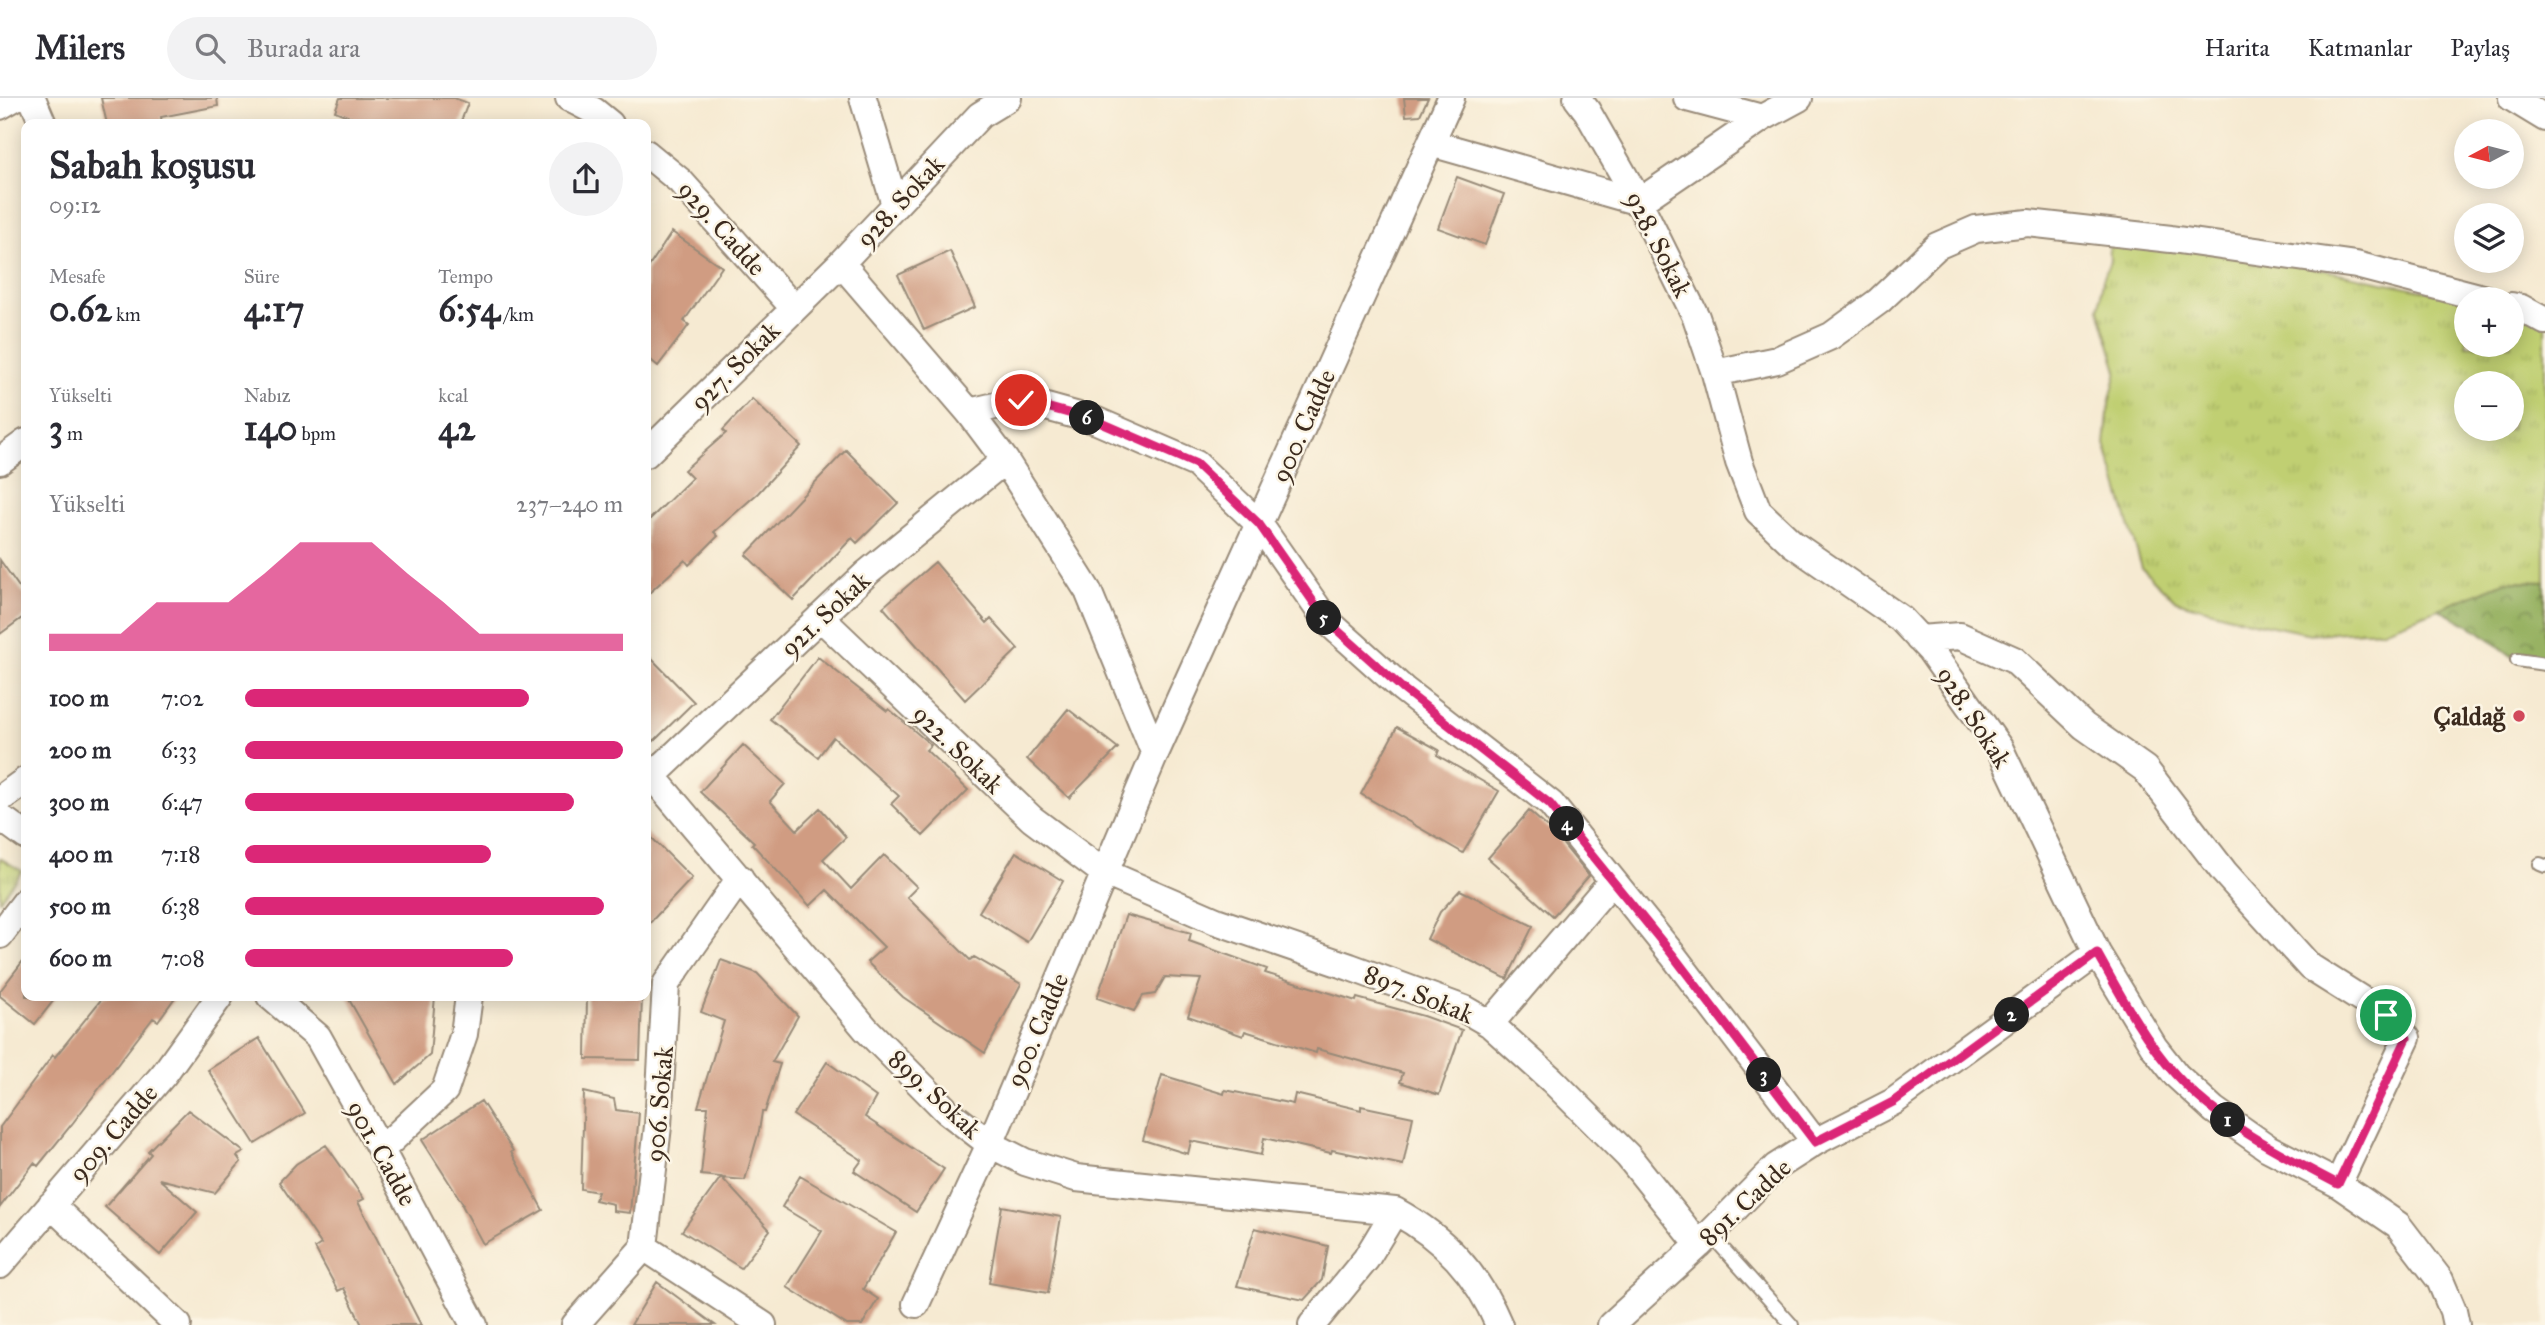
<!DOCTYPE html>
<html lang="tr">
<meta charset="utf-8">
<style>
:root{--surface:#fff;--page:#f2f2f3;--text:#2b2b33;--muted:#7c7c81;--line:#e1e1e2;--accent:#db2777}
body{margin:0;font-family:"IM FELL Great Primer",serif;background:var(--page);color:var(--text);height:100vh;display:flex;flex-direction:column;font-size:26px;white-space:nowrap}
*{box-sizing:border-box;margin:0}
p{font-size:23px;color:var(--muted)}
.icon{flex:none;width:38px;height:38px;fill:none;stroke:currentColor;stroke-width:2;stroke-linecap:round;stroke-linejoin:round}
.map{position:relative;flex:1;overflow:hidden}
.side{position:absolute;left:21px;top:21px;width:630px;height:882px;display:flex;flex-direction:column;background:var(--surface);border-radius:14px;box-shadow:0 4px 18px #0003}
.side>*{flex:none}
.needle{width:46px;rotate:263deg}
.buttons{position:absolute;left:2454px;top:21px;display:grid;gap:14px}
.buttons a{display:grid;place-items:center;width:70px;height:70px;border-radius:50%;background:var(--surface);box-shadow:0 4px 18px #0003;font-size:35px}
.pin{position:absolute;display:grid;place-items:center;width:60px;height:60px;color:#fff;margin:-30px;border:4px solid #fff;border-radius:50%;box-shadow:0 2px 7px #0007}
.km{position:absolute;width:35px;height:35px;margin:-18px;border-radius:50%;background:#222;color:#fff;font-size:19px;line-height:35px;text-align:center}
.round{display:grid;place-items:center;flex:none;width:74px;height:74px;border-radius:37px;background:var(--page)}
.head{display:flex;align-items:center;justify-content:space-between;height:119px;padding:0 28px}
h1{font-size:38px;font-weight:800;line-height:52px}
.figures{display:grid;grid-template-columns:repeat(3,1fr);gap:10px;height:119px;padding:7px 28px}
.figures div{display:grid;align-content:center}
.figures b{font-size:35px;font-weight:800}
.figures small{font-size:19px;font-weight:400}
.figures p{font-size:19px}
.chart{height:196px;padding:14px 28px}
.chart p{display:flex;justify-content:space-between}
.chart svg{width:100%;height:126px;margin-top:7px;fill:var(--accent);opacity:.7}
ul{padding:0 28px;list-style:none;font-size:23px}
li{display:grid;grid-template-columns:112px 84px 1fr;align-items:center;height:52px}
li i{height:18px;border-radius:9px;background:var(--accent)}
header{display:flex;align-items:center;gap:42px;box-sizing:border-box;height:98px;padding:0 35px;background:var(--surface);border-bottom:2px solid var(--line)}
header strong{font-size:33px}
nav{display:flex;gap:38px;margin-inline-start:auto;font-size:24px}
.search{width:490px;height:63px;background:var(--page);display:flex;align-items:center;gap:18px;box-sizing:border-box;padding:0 24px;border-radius:38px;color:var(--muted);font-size:26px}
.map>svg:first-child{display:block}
.grass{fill:url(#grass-tufts);stroke:#7e7c48;stroke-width:2;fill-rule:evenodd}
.forest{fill:url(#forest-crowns);stroke:#6a6e41;stroke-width:2}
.building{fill:#d09c82}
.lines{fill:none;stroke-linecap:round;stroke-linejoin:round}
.service-casing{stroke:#988a78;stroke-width:16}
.minor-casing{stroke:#988a78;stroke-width:30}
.service{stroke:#fff;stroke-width:12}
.minor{stroke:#fff;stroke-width:26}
.route-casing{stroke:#fff;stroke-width:14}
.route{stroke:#db2777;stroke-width:9}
.poi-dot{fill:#d1495b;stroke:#fcf5e5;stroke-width:2.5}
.labels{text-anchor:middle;stroke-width:5;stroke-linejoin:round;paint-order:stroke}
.street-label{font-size:26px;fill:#3b2a1e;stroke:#fcf5e5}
.poi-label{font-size:26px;font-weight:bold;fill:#3b2a1e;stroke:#fcf5e5;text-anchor:end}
</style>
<header>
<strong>Milers</strong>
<div class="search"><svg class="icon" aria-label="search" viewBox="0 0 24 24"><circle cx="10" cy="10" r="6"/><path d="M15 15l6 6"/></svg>Burada ara</div>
<nav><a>Harita</a><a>Katmanlar</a><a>Paylaş</a></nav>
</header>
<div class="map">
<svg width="2545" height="1227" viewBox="0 0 2545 1227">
<defs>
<pattern id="grass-tufts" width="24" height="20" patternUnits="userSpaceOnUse" patternTransform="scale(1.75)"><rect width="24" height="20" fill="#c0cf72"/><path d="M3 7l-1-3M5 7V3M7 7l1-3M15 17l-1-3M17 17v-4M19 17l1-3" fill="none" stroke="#a6b262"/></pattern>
<pattern id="forest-crowns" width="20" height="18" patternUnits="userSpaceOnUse" patternTransform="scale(1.75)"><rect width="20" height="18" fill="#98b264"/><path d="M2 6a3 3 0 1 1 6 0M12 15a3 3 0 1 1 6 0" fill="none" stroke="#7d9152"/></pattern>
</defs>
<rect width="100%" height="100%" fill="#fcf5e5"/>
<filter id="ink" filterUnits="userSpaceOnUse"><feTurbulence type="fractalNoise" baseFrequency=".0143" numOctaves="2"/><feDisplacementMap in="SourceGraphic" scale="14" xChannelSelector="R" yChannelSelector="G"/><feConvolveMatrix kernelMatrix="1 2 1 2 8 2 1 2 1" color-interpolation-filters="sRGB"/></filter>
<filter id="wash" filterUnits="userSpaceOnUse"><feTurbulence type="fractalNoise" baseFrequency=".00686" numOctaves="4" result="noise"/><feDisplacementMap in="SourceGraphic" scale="28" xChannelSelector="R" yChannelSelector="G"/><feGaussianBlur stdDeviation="1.57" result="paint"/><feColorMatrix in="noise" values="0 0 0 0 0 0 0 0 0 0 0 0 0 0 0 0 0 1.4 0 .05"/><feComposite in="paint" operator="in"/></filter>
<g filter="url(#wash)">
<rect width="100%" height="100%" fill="#f6ead2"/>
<path class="grass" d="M2109,134L2171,141L2466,201V247H2511V208L2545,223V484L2507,483L2461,503L2383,532L2311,536L2253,524L2176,503L2142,470L2105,346L2109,306L2117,273L2099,211L2103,181L2110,163ZM2466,285H2511V331H2466Z
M0,760L22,773L0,802Z"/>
<path class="forest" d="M2507,483L2545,484V566L2517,562L2479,533L2439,511Z"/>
<g id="blocks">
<path class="building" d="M101,0H217L218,8L161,19L162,26H107Z
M340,0H454L468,5L460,26H367L335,13Z
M1404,0H1428L1420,17L1406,18Z
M1457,79L1504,96L1485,147L1438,130Z
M672,134L722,169L684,223L689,227L658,268L646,258V173Z
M950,153L975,209L924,232L898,177Z
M752,301L801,348L758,395L714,434L718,438L689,467L685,462L646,498V425L692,380L684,372L726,335L723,332Z
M846,352L898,405L857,445L852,440L793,502L746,457Z
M0,462L26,499V517L0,536Z
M935,464L987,525L991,521L1018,551L965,602L883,509Z
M646,555L694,604L654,643L646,635Z
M818,559L887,613L889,611L931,647L926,652L968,692L923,738L891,706L899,698L833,639L818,659L770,621Z
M1068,611L1118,650L1069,700L1027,661Z
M1397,629L1439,652L1437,657L1499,693L1463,755L1361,696Z
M743,647L785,686L770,703L797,732L820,710L846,739L823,761L851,791L884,757L917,789L907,799L970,862L974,859L1021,886L985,955L903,899L867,864L884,849L827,792L810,808L752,746L754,744L700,694Z
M1529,713L1553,734L1589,778L1553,818L1488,760Z
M646,734L692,780L646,829Z
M1016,754L1063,783L1027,844L979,814Z
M1460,792L1533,828L1507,881L1427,841L1440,814Z
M1126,817L1191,835L1189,843L1267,871L1265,875L1356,903L1357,900L1423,918L1462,932L1439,997L1400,984L1403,975L1317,951L1316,955L1245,933L1243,938L1188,918L1201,881L1165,879L1155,896L1143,898L1134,913L1097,900Z
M26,859V898H57L35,926L0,898V893Z
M721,862L757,875L798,918L772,964L780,966L765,1014H762L759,1033L745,1082L722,1080L770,1132L741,1170L682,1133L721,1079L701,1077L708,1009H698L724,923L701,914Z
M104,898H176L158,923L153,920L72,1026L38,1068L34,1065L0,1109V1029L53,957L55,959Z
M347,898H435L430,957L397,986Z
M587,898H642L640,962L586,961Z
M259,940L305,1015L255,1046L208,972Z
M827,964L876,999L865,1019L944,1071L916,1114L854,1073L862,1062L793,1017Z
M1162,977L1224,996L1225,992L1293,1006L1295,996L1361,1012V1008L1413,1019L1403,1067L1332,1052L1331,1055L1264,1040L1261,1057L1191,1043L1188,1056L1143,1042Z
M584,994L614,1001L616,1012L639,1015L630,1115L613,1113V1106L595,1102L598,1094L581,1091Z
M481,1003L513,1053L511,1054L543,1112L483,1146L462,1107L463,1106L422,1042Z
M188,1012L244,1054L237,1058L241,1064L215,1095L159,1081L197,1114L160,1157L105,1109L151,1056L148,1053Z
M326,1047L364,1101L358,1104L421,1227H362L344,1190L338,1193L315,1150L321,1146L279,1084L296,1066Z
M800,1078L896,1134L863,1191L878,1201L862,1227H847L787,1189L822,1133L782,1109Z
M1002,1108L1061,1119L1048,1195L989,1185Z
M1255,1130L1328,1148L1322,1182L1304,1202L1237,1188Z
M657,1184L715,1227H631Z"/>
</g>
</g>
<g filter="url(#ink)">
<use href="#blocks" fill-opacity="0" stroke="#988a78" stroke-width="2"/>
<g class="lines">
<defs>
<path id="service" d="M2517,562L2545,566
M2540,766L2545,768
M1710,1136L1792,1227"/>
<path id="minor" d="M32,0L43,26
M569,0L594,13L610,26
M863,0L895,107
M1577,0L1587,13L1639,104L1696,219L1715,275L1739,364L1758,413L1793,446L1901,521L1930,552L2000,651L2097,855L2154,949L2176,977L2214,1012L2268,1050L2338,1086L2398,1127L2440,1182L2453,1213L2456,1227
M1687,0L1762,20
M2512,0L2545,20
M0,8L14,0
M1431,45L1639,104L1762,20L1799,0
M646,55L680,83L794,210
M841,165L969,314L1005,362L1088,493L1155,656
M2511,208L2521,210L2545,223
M1715,275L1777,262L1831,238L1879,203L1937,148L1976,131L2028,125L2171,141L2356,167L2487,201
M969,314L1021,302L1097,323L1196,366L1259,426L1326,522L1403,591L1551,706L1672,856L1815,1044
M646,356L841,165L980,17L1008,0
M0,363L26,344
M820,519L1032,721L1103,774L1216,823L1350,869L1464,911L1490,926L1552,982L1628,1058L1699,1147
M1919,541L1960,538L2014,562L2084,628L2145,671L2224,774L2310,869L2386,917L2407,940L2338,1086
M646,671L866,931L947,1013L990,1046L1025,1064L1076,1080L1395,1113C1444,1140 1477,1175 1499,1227
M646,684L867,475L1005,362
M0,701L26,682
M0,719L26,738
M0,837L26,803
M270,898L318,939L381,1052L474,1227
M1490,926L1612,783
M381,1052L445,992L464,936L469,898
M51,1107L178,1227
M644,1149L763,1227
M0,1167L164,976L220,898
M916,1206L990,1046L1155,656L1451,0
M575,1227L644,1149L658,1028L666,886L740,780
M1312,1227L1366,1161L1395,1113
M1611,1227L1699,1147L1776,1069L1815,1044L1893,1004L2097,855"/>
</defs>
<use href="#service" class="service-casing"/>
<use href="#minor" class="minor-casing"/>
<use href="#service" class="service"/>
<use href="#minor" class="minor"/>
</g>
</g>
<g class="lines" filter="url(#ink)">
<defs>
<path id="route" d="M1021,302L1097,323L1196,366L1259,426L1326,522L1403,591L1550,706L1672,856L1815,1044L1893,1004L2097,855C2120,896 2143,940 2175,976C2219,1025 2280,1056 2338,1086L2407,940L2386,917"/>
</defs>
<use href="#route" class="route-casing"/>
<use href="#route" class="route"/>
</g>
<circle class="poi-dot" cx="2519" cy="618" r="7"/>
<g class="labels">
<g class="street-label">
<text transform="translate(900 103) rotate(-47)" y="9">928. Sokak</text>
<text transform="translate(722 130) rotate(48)" y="9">929. Cadde</text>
<text transform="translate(1659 146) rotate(63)" y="9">928. Sokak</text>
<text transform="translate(735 268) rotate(-45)" y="9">927. Sokak</text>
<text transform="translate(1303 328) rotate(-66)" y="9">900. Cadde</text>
<text transform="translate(825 516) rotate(-43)" y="9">921. Sokak</text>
<text transform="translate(1974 619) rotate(57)" y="9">928. Sokak</text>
<text transform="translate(958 651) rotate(44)" y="9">922. Sokak</text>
<text transform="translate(1419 896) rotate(22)" y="9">897. Sokak</text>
<text transform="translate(1037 932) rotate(-67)" y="9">900. Cadde</text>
<text transform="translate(935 996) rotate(43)" y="9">899. Sokak</text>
<text transform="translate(659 1006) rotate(-85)" y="9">906. Sokak</text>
<text transform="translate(113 1035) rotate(-49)" y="9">909. Cadde</text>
<text transform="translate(382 1055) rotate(61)" y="9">901. Cadde</text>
<text transform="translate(1745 1104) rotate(-43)" y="9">891. Cadde</text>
</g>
<g class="poi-label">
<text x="2505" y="627">Çaldağ</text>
</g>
</g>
</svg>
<div class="buttons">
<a><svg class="needle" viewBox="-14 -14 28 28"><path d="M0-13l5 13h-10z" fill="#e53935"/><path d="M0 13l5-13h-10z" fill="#7c7c81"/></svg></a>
<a><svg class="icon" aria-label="layers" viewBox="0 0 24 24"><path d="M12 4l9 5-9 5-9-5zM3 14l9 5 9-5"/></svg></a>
<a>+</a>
<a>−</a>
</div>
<div class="pin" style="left:2386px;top:917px;background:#1e9e55"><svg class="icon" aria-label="arrive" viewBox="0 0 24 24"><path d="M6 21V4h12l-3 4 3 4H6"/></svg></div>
<div class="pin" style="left:1021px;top:302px;background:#d93025"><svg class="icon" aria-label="check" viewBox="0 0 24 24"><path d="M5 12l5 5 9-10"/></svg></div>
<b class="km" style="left:2228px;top:1022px">1</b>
<b class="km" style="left:2012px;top:917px">2</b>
<b class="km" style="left:1764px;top:977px">3</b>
<b class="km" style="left:1567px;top:726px">4</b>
<b class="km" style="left:1324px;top:520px">5</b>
<b class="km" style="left:1087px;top:320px">6</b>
<section class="side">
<div class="head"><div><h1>Sabah koşusu</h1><p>09:12</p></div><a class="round"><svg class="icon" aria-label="share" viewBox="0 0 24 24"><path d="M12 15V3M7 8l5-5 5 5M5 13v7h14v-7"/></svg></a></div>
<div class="figures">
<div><p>Mesafe</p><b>0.62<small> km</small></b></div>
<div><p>Süre</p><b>4:17</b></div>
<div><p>Tempo</p><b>6:54<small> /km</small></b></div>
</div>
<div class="figures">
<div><p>Yükselti</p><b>3<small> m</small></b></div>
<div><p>Nabız</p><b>140<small> bpm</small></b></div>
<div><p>kcal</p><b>42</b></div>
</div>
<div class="chart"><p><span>Yükselti</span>237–240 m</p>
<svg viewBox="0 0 160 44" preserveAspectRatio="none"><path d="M0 44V38L10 38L20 38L30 27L40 27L50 27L60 17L70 6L80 6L90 6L100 17L110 27L120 38L130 38L140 38L150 38L160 38V44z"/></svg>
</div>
<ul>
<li><b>100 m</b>7:02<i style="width:75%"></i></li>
<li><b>200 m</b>6:33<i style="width:100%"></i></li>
<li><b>300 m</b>6:47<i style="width:87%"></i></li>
<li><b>400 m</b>7:18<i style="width:65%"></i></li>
<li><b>500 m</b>6:38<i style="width:95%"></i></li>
<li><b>600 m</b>7:08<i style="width:71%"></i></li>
</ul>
</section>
</div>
